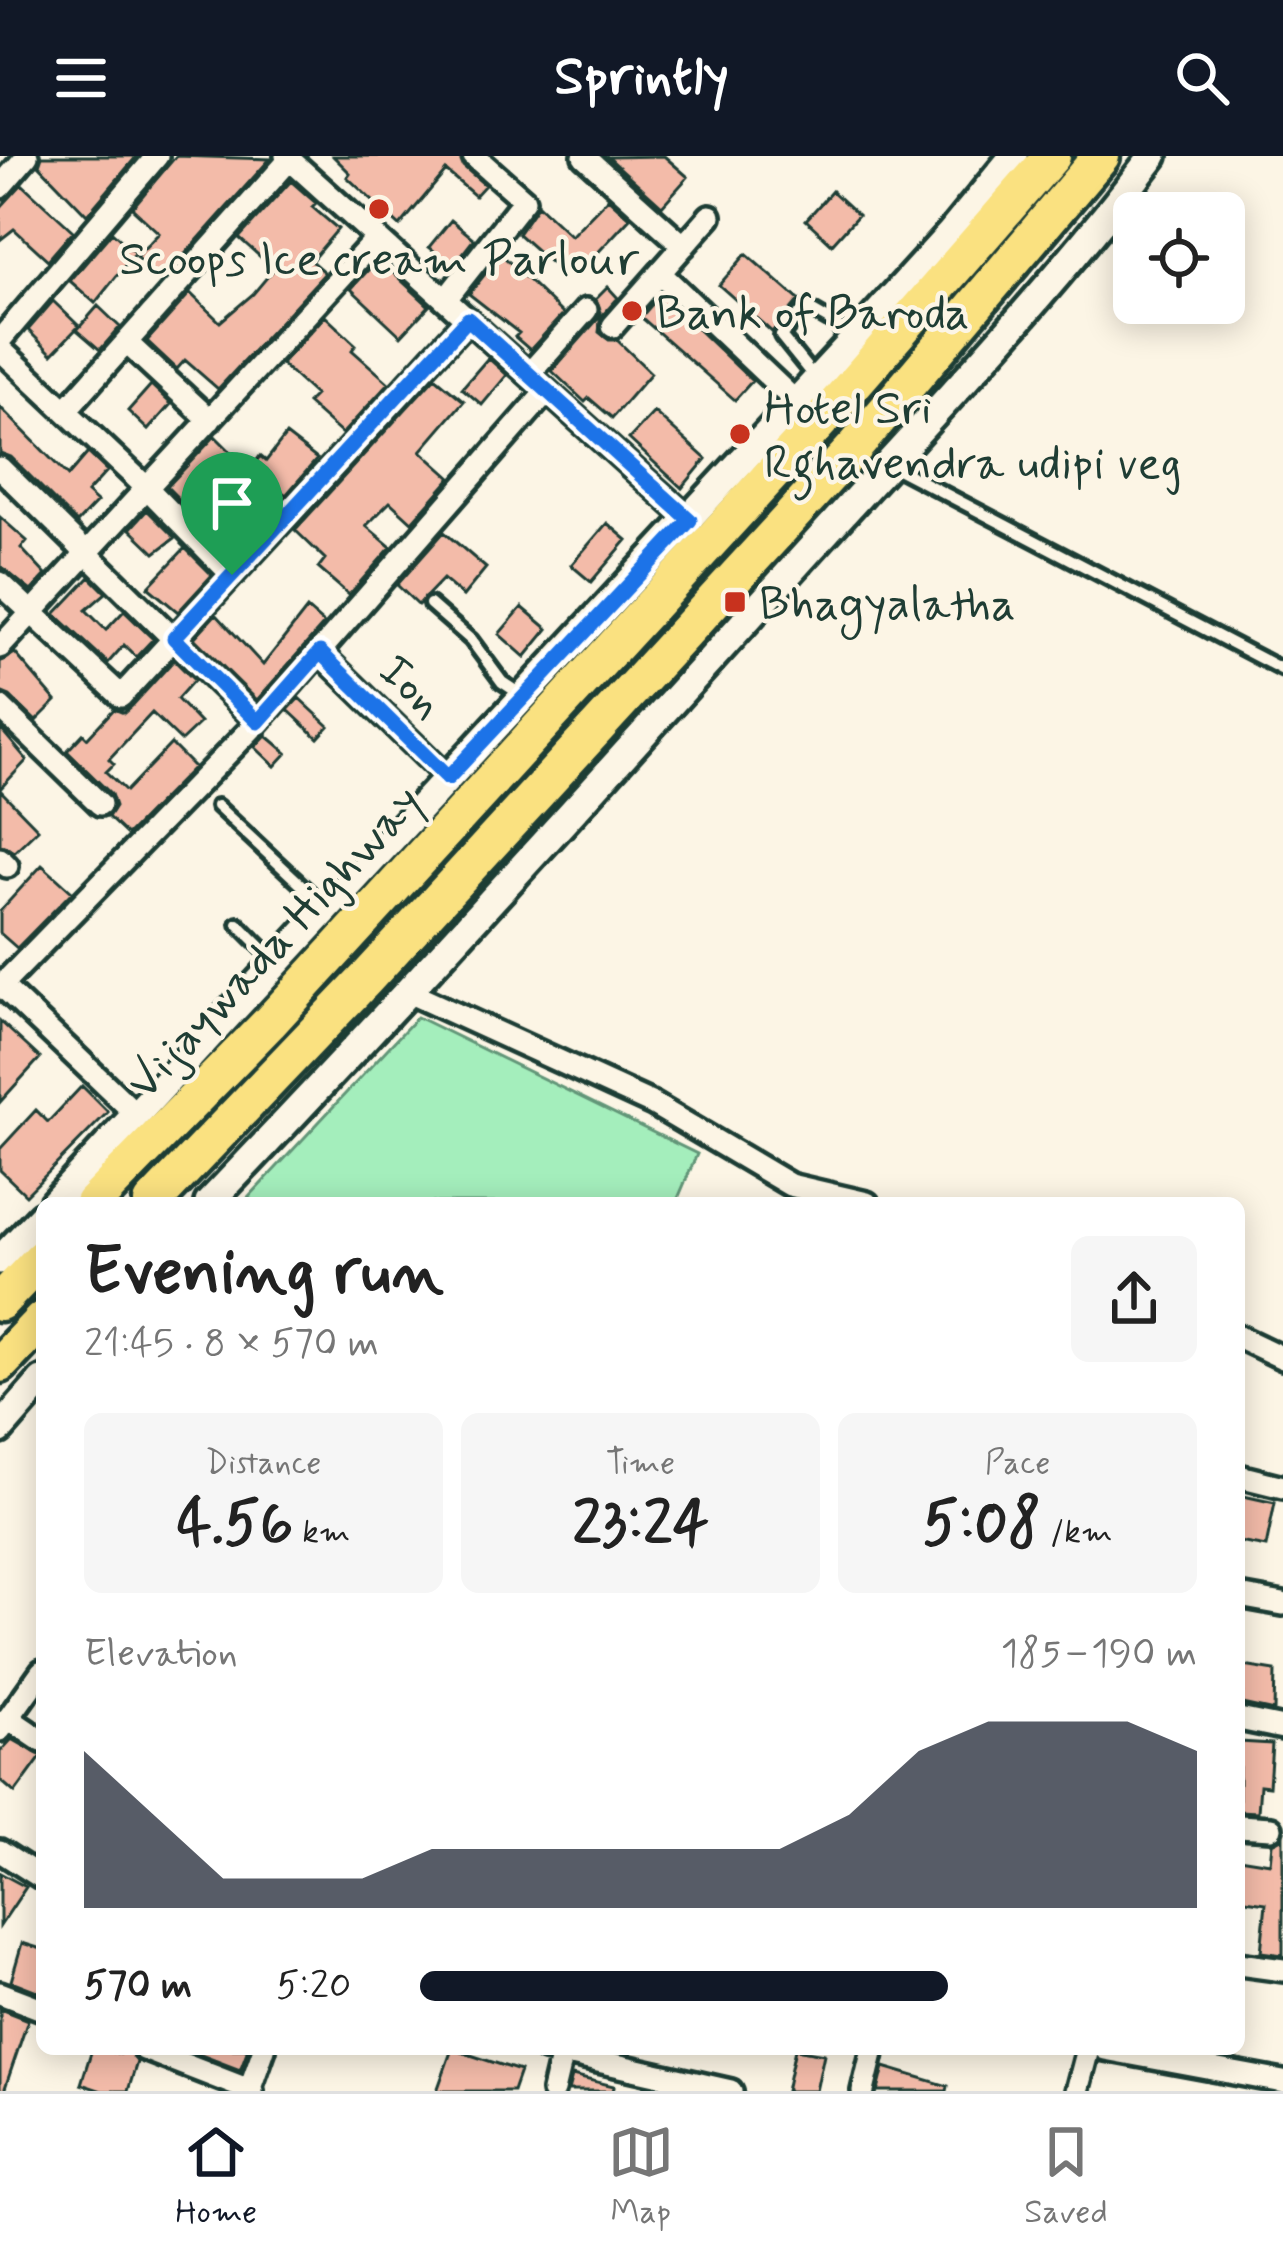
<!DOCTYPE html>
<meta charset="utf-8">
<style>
:root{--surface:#fff;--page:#f6f6f6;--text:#222;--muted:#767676;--line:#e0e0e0;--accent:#111827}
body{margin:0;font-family:Mynerve,sans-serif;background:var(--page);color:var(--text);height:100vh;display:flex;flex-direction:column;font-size:45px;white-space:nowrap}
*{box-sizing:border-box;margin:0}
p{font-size:39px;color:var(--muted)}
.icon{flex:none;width:66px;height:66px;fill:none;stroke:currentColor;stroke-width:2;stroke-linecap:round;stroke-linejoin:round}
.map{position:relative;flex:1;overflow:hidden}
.panel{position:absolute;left:36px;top:1041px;width:1209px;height:858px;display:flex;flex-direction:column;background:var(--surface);border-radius:18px;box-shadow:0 6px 30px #0003}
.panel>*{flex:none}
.controls{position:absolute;left:1113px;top:36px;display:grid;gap:24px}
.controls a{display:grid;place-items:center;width:132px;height:132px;border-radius:18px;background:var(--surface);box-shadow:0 6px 30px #0003;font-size:60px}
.pin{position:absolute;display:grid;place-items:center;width:102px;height:102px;color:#fff;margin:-123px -51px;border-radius:50% 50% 50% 0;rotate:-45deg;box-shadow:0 0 12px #0007}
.pin .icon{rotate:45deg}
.round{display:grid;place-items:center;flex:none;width:126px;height:126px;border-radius:18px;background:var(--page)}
.headline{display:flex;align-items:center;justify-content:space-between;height:204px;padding:0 48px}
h1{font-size:66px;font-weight:700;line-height:90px}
.metrics{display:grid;grid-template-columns:repeat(3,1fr);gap:18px;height:204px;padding:12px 48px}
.metrics div{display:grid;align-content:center;border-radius:18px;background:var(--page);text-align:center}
.metrics b{font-size:60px;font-weight:700}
.metrics small{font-size:33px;font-weight:400}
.metrics p{font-size:33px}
.chart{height:336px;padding:24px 48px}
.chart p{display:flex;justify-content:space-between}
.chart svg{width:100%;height:216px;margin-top:12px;fill:var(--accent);opacity:.7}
ul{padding:0 48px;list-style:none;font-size:39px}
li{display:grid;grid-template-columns:192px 144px 1fr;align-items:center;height:90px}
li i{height:30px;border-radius:15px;background:var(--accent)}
header{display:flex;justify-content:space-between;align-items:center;height:156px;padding:0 48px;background:var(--accent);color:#fff;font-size:54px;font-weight:700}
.menu{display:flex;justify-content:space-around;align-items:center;height:168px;border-top:3px solid var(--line);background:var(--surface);font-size:33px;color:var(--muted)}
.menu a{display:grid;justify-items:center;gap:6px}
.menu .selected{color:var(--accent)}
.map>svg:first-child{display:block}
.green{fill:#a4eebc;stroke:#629678;stroke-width:3}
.building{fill:#f3bba9;stroke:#1f3d34;stroke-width:3}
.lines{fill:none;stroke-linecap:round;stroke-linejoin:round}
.service-casing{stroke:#1f3d34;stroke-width:20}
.minor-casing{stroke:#1f3d34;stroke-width:30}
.tertiary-casing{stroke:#1f3d34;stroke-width:36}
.trunk-casing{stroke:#1f3d34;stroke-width:45}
.service{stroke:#fcf5e5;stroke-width:10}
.minor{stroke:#fcf5e5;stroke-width:21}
.tertiary{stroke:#fcf5e5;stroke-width:27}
.trunk{stroke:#fae180;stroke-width:36}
.route-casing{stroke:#fff;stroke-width:24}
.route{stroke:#1a73e8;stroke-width:15}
.poi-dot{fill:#c8321e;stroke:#fcf5e5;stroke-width:4.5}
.labels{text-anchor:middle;stroke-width:9;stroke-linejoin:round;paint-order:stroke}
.poi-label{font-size:48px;fill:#1f3d34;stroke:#fcf5e5;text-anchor:start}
.street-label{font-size:48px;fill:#1f3d34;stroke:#fcf5e5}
</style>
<header><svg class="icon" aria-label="menu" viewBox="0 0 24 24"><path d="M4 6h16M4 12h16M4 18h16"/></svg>Sprintly<svg class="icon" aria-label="search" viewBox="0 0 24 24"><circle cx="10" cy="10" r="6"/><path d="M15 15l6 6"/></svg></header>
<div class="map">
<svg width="1283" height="1935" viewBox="0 0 1283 1935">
<rect width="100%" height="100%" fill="#fcf5e5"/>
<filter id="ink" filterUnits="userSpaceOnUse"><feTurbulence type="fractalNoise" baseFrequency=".00833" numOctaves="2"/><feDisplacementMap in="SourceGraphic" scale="24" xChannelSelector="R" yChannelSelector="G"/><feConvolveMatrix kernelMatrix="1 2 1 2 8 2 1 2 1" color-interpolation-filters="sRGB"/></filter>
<g filter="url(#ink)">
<path class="green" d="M417,861L697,998L676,1047H258L248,1042Z"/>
<path class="building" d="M42,0H137L87,59L39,9Z
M176,0L270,3L161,125L136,101L159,77L132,52Z
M333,0H459L463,10L485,29L475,40L446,15L400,70L347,21L350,17Z
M664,0L688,21L662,50L608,1Z
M291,25L316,47L312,51L338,73L311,105L325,117L218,233L185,204L177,213L147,185L190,137L220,166L253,138L274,113L239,82Z
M22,28L73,75L48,104L14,73L0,84V52Z
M832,35L858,59L832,88L806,64Z
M608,42L630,62L576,120L556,101L551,107L518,78L538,49L571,80Z
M451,64L474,83L453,110L429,91Z
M112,76L135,97L95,147L70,125Z
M501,98L563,158L530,194L515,181L519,177L469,138Z
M746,98L799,144L772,176L719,129Z
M378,103L429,150L401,180L351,133Z
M608,131L618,142L601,161L599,176L609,184H617L651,217L612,262L589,242L585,246L552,215L597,164L601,156L596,143Z
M661,138L752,225L735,244L641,161Z
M53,145L79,170L52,198L28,174Z
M98,150L120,171L100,194L77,174Z
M325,160L356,189L352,194L389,227L342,278L307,247L315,239L281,208Z
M488,202L507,219L482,249L462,232Z
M435,221L464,245L421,295L451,322L412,366L390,346L366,370L391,391L349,439L318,412L325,403L295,374Z
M151,229L171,248L148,274L128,255Z
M0,251L68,320L88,297L107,315L87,337L97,346L77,367L11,301L0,297Z
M654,256L706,303L682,332L629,283Z
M286,279L317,303L286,339L252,311L260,300L266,305Z
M215,280L241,306L214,334L257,370L232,397L167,331Z
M147,354L175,382L155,397L130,373Z
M0,361L27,385L21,392L46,419L31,435L0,410Z
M607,367L627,384L591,426L571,409Z
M444,376L486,412L463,440L443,423L418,449L397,429Z
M180,387L212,419L178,456L148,431L185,392Z
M90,421L106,437L86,454L106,474L124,455L153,483L136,501L124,489L108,507L55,458Z
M522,451L548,473L525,501L499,478Z
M307,453L324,468L257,544L194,482L216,458L263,509Z
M15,497L56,545L36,565L10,540L0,536V506Z
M174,504L194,524L177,543L200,567L181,585L152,557L109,603L114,608L106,616L126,635L171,588L194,611L127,679L108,661L115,650L111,638L67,595L83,578L87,582L114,553L124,557L132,550Z
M299,542L329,570L318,582L288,554Z
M0,572L27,604L0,633Z
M266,579L287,597L275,610L255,591Z
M0,634L38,673L14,696L0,688Z
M42,709L72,736L17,792L0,777V755Z
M0,865L40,902L0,946Z
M82,930L108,956L26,1039L0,1014V993L36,954L48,966Z
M1239,1339L1275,1347L1266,1391L1239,1386Z
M1244,1510L1275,1515L1274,1555L1242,1548Z
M12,1583L42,1600L15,1637L0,1624V1596Z
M1239,1586L1272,1588L1269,1630L1260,1629L1258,1656L1239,1655Z
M1283,1681V1799L1261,1796L1266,1747L1239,1743V1702L1270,1707L1272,1687Z
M0,1717L26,1731L0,1770Z
M22,1787L42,1793V1837L11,1825Z
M0,1853L28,1864L4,1935H0Z
M92,1893L120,1898L121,1893H129L137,1906L128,1935H102L81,1928Z
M185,1893H248L240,1914Z
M452,1893L520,1915L513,1935H437Z
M795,1893L824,1898L816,1935H786Z
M884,1911L948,1930L947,1935H878Z
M572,1920L614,1930L613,1935H568Z"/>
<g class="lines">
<defs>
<path id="service" d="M814,221L781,180L806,151L832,166L852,184
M892,310L1283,514
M430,448L471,484L502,526L523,540
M217,650L326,752
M238,768L276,806"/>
<path id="minor" d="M286,0L690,364
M584,0L684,90
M0,31L27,0
M660,117L795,245
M446,143L524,44L474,0
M613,170L710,60
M0,184L157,0
M127,187L210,264
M0,193L147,332L232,419
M529,218L586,154
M66,254L290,3
M0,312L258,566
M0,427L121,540L468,163
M0,491L377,82
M319,496L448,622
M0,551L100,648
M0,703L7,710
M0,828L137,959
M0,831L258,566L547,235
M410,837L653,948L790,1029L867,1047
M1239,1181L1283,1202
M1239,1320L1283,1331
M1239,1440L1283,1448
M8,1562L42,1585
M1239,1563L1283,1572
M0,1574L42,1515
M1239,1670L1271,1672
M0,1695L42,1722
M1239,1808L1283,1814
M0,1837L42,1853
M144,1893L252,1935
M545,1893L731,1935
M1105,1893L1283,1926
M249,1935L264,1893
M553,1935L562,1897
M863,1935L873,1893
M1077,1935L1088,1893"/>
<path id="tertiary" d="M54,1047L853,185L951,77L1014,0
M209,1047C406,841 597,629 788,418C912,280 1041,148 1153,0
M0,1104L42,1060
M0,1273L42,1225"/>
<path id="trunk" d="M93,1047L269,867L837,247L1052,0
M152,1047L366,823L855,291L1101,0
M0,1146L42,1102
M0,1208L42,1164"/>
</defs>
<use href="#service" class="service-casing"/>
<use href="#minor" class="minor-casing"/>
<use href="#tertiary" class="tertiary-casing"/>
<use href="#trunk" class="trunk-casing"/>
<use href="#service" class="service"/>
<use href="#minor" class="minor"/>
<use href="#tertiary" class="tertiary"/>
<use href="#trunk" class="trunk"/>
</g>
</g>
<g class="lines" filter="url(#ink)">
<defs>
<path id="route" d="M468,163L690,364L448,622L320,496L258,566L174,482Z"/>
</defs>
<use href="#route" class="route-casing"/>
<use href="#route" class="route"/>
</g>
<g class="poi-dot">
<circle cx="379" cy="53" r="12"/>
<circle cx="632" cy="155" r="12"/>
<circle cx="740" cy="278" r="12"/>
<rect x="723" y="434" width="24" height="24" rx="6"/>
</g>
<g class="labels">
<g class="poi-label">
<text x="379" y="118" text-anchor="middle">Scoops Ice cream Parlour</text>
<text x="656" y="172">Bank of Baroda</text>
<text x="764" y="267">Hotel Sri<tspan x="764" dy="55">Rghavendra udipi veg</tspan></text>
<text x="759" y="463">Bhagyalatha</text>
</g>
<g class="street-label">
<text transform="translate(413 529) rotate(44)" y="17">Ion</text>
<text transform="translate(273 785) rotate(-47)" y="17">Vijaywada Highway</text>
</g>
</g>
</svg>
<div class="controls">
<a><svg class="icon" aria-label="locate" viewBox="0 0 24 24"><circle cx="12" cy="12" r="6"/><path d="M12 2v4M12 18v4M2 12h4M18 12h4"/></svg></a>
</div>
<div class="pin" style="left:232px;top:419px;background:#1e9e55"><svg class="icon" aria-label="arrive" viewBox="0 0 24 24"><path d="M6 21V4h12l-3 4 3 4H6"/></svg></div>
<section class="panel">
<div class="headline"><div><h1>Evening run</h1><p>21:45 · 8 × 570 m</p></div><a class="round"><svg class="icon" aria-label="share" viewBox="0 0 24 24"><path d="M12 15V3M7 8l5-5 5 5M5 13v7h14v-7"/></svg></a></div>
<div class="metrics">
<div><p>Distance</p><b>4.56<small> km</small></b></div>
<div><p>Time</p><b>23:24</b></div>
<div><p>Pace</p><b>5:08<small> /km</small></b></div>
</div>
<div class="chart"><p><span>Elevation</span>185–190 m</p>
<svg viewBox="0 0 160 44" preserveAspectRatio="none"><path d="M0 44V12L10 25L20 38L30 38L40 38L50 32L60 32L70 32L80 32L90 32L100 32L110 25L120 12L130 6L140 6L150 6L160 12V44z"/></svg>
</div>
<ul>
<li><b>570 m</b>5:20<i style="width:68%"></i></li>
</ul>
</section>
</div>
<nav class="menu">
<a class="selected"><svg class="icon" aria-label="home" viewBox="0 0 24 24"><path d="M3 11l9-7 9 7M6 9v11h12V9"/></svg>Home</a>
<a><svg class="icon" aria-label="map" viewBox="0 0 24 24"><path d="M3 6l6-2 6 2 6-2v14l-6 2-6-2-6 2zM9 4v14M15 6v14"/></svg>Map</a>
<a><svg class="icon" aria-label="saved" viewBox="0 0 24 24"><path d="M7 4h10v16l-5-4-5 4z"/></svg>Saved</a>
</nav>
